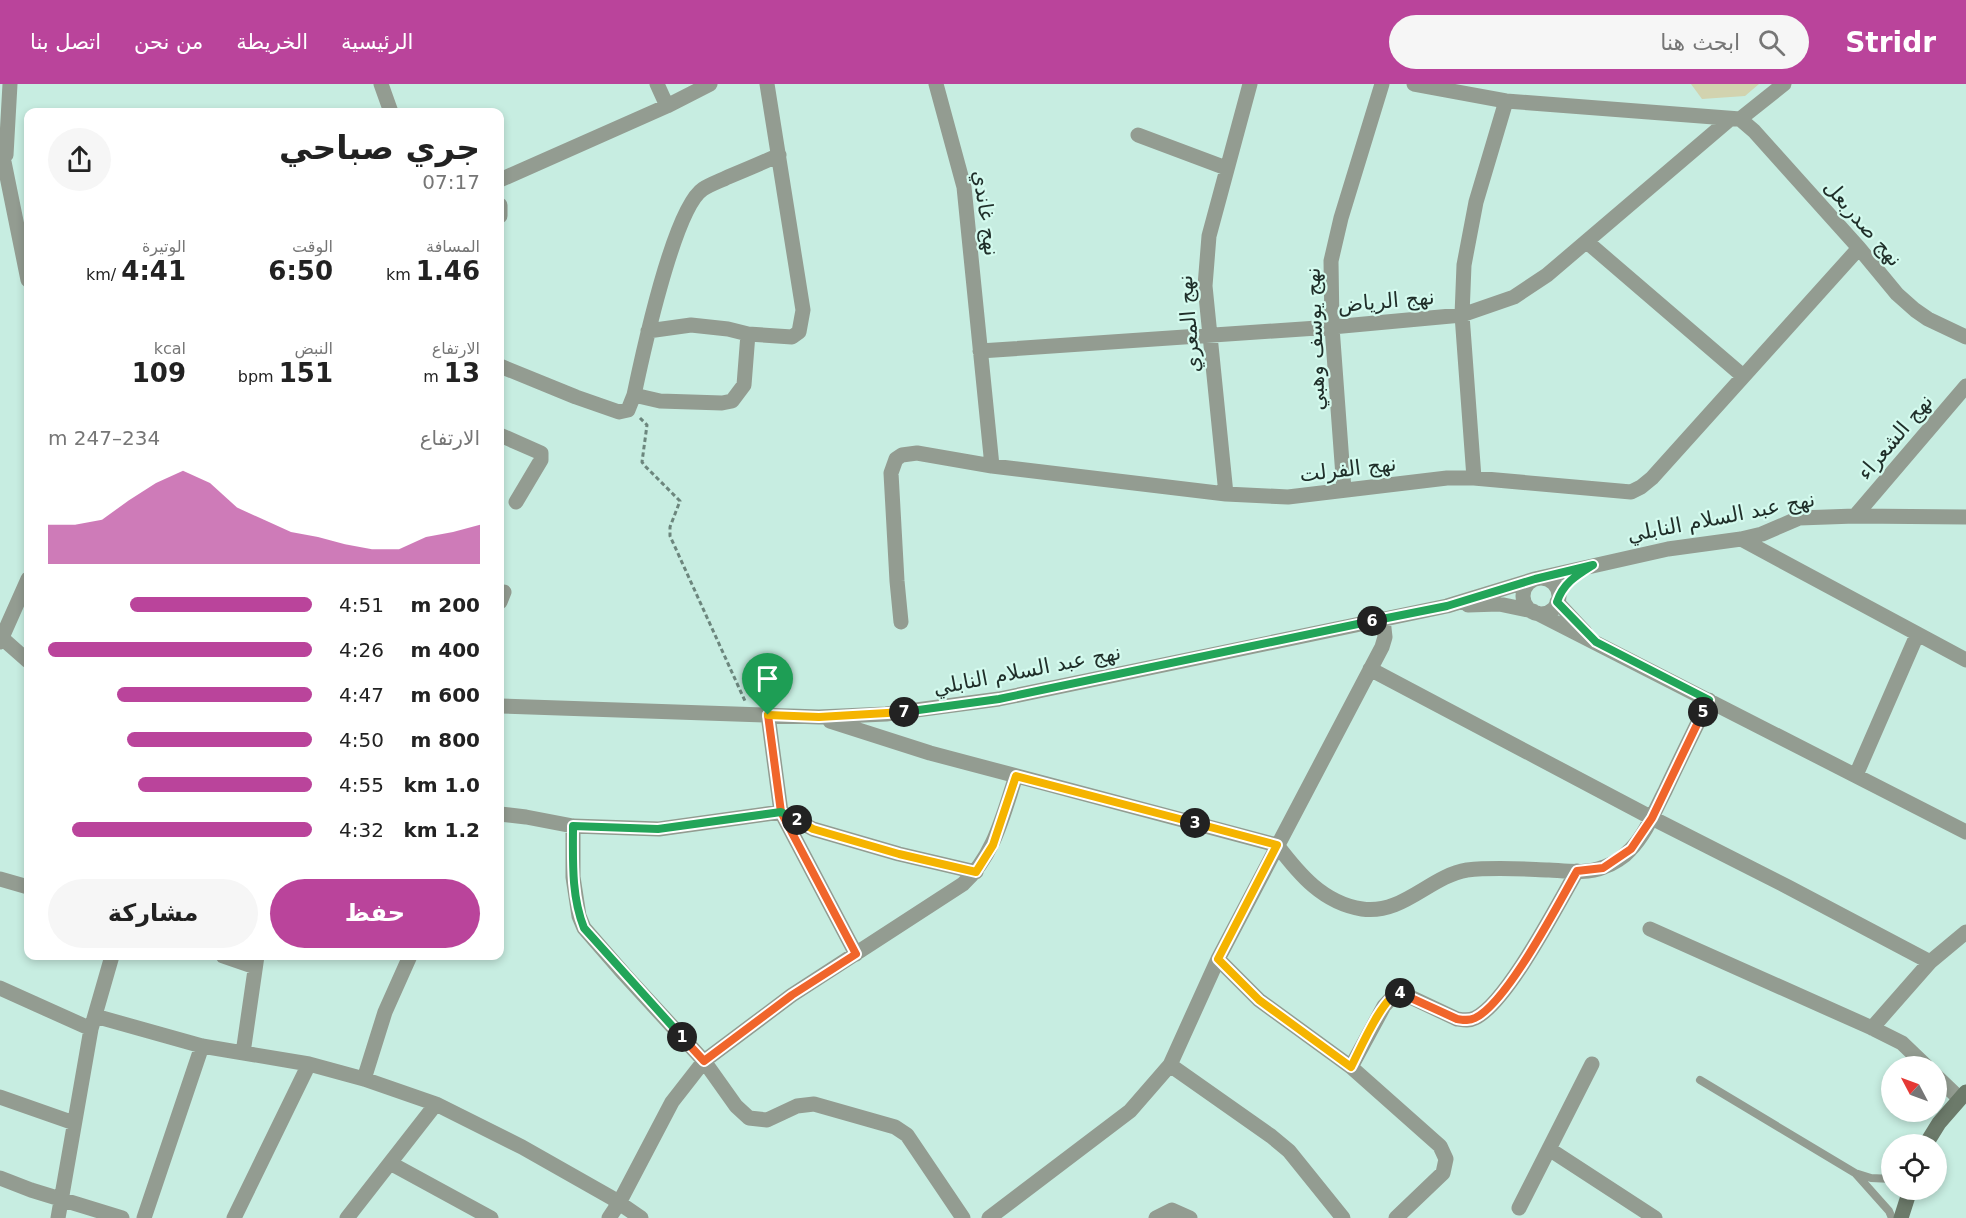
<!DOCTYPE html>
<html lang="ar">
<meta charset="utf-8">
<style>
:root{--surface:#fff;--page:#f6f6f6;--text:#222;--muted:#767676;--accent:#ba449b}
body{margin:0;font-family:"DejaVu Sans","Noto Naskh Arabic",sans-serif;background:var(--page);color:var(--text);direction:rtl;height:100vh;display:flex;flex-direction:column;font-size:22px;white-space:nowrap}
*{box-sizing:border-box;margin:0}
p{font-size:20px;color:var(--muted)}
.icon{flex:none;width:33px;height:33px;fill:none;stroke:currentColor;stroke-width:2;stroke-linecap:round;stroke-linejoin:round}
.map{position:relative;flex:1;overflow:hidden;direction:ltr}
.sheet{position:absolute;left:24px;top:24px;width:480px;height:852px;display:flex;flex-direction:column;background:var(--surface);border-radius:12px;box-shadow:0 3px 9px #0003;direction:rtl}
.sheet>*{flex:none}
.needle{width:39px;rotate:311deg}
.controls{position:absolute;left:1881px;top:972px;display:grid;gap:12px}
.controls a{display:grid;place-items:center;width:66px;height:66px;border-radius:50%;background:var(--surface);box-shadow:0 3px 9px #0003;font-size:30px}
.pin{position:absolute;display:grid;place-items:center;width:51px;height:51px;color:#fff;margin:-62px -26px;border-radius:50% 50% 50% 0;rotate:-45deg;box-shadow:0 0 6px #0007}
.pin .icon{rotate:45deg}
.km{position:absolute;width:30px;height:30px;margin:-15px;border-radius:50%;background:#222;color:#fff;font-size:16px;line-height:30px;text-align:center}
.round{display:grid;place-items:center;flex:none;width:63px;height:63px;border-radius:32px;background:var(--page)}
.headline{display:flex;align-items:center;justify-content:space-between;height:102px;padding:0 24px}
h1{font-size:33px;font-weight:700;line-height:45px}
.metrics{display:grid;grid-template-columns:repeat(3,1fr);gap:9px;height:102px;padding:6px 24px}
.metrics div{display:grid;align-content:center}
.metrics b{font-size:26px;font-weight:700}
.metrics small{font-size:16px;font-weight:400}
.metrics p{font-size:16px}
.chart{height:168px;padding:12px 24px}
.chart p{display:flex;justify-content:space-between}
.chart svg{width:100%;height:108px;margin-top:6px;fill:var(--accent);opacity:.7}
.action{display:flex;gap:12px;margin-top:auto;padding:12px 24px}
.action a{flex:1;height:69px;border-radius:36px;background:var(--accent);color:#fff;font-size:24px;font-weight:700;line-height:69px;text-align:center}
.action a+a{background:var(--page);color:var(--text)}
ul{padding:0 24px;list-style:none;font-size:20px}
li{display:grid;grid-template-columns:96px 72px 1fr;align-items:center;height:45px}
li i{height:15px;border-radius:8px;background:var(--accent)}
header{display:flex;align-items:center;gap:36px;box-sizing:border-box;height:84px;padding:0 30px;background:var(--accent);color:#fff}
header strong{font-size:28px}
nav{display:flex;gap:33px;margin-inline-start:auto;font-size:21px}
.search{width:420px;height:54px;background:var(--page);display:flex;align-items:center;gap:15px;box-sizing:border-box;padding:0 21px;border-radius:33px;color:var(--muted);font-size:22px}
.map>svg:first-child{display:block}
.pitch{fill:#d2d3af}
.lines{fill:none;stroke-linecap:round;stroke-linejoin:round}
.path{stroke:#6c867d;stroke-width:3;stroke-dasharray:4.5 3;stroke-linecap:butt}
.lane{stroke:#939c91;stroke-width:8}
.street{stroke:#939c91;stroke-width:15}
.secondary{stroke:#6c7a6a;stroke-width:15}
.split-1-casing{stroke:#fff;stroke-width:12}
.split-2-casing{stroke:#fff;stroke-width:12}
.split-3-casing{stroke:#fff;stroke-width:12}
.split-4-casing{stroke:#fff;stroke-width:12}
.split-5-casing{stroke:#fff;stroke-width:12}
.split-6-casing{stroke:#fff;stroke-width:12}
.split-7-casing{stroke:#fff;stroke-width:12}
.split-8-casing{stroke:#fff;stroke-width:12}
.split-1{stroke:#f0652b;stroke-width:8}
.split-2{stroke:#22a559;stroke-width:8}
.split-3{stroke:#f5b400;stroke-width:8}
.split-4{stroke:#f5b400;stroke-width:8}
.split-5{stroke:#f0652b;stroke-width:8}
.split-6{stroke:#22a559;stroke-width:8}
.split-7{stroke:#22a559;stroke-width:8}
.split-8{stroke:#f5b400;stroke-width:8}
.labels{text-anchor:middle;stroke-width:4.5;stroke-linejoin:round;paint-order:stroke}
.street-label{font-size:21px;fill:#1f2e29;stroke:#d4faee}
</style>
<header>
<strong>Stridr</strong>
<div class="search"><svg class="icon" aria-label="search" viewBox="0 0 24 24"><circle cx="10" cy="10" r="6"/><path d="M15 15l6 6"/></svg>ابحث هنا</div>
<nav><a>الرئيسية</a><a>الخريطة</a><a>من نحن</a><a>اتصل بنا</a></nav>
</header>
<div class="map">
<svg width="1966" height="1134" viewBox="0 0 1966 1134">
<rect width="100%" height="100%" fill="#c7ede1"/>
<path class="pitch" d="M1691,0H1759L1745,12L1702,15Z"/>
<g class="lines">
<path class="path" d="M640,334L647,341L642,378L645,382L680,417L670,443V452L745,617"/>
<path class="lane" d="M1700,996L1855,1089L1871,1094L1892,1095
M1856,1090L1889,1127L1892,1134"/>
<path class="street" d="M381,0L391,28
M657,0L667,22
M936,0L964,103L992,382
M1414,0L1506,17L1740,35L1784,0
M1740,35L1754,47L1859,164L1897,210L1915,226L1928,235L1966,253
M1138,51L1226,84
M0,58L28,196
M6,71L10,0
M500,96L667,22L710,0
M500,121V132
M1587,158L1743,292
M648,247L691,241L728,245L748,250
M980,267L1332,243L1462,231L1514,213L1547,191L1730,35
M500,282L576,313L619,328L628,326L634,311L660,317L722,319L732,317L744,301L748,250L792,253L799,248L803,226L767,0
M634,311C642,273 674,124 703,105C711,100 720,97 728,93C745,86 762,79 779,71
M500,351L541,369V376L516,418
M1474,394L1462,231L1464,181L1476,118L1506,17
M1344,406L1332,243L1331,177L1341,134L1382,0
M1226,410L1205,202L1209,152L1250,0
M1855,432L1966,302
M1741,455L1966,576
M1539,494L1668,465L1741,455L1762,450L1799,434L1855,432L1966,433
M1523 512a18 18 0 1 1 36 0a18 18 0 1 1-36 0Z
M500,518L504,508
M1557,518L1585,548
M1468,521L1499,520L1533,527
M1537,529L1966,748
M901,538L897,497L891,389L896,375L902,371L917,369L992,382L1226,410L1288,413L1447,394H1474L1631,408L1641,403L1652,394L1859,164
M2,554L28,577
M0,558L28,495
M1370,585L1652,734L1788,803L1930,878
M500,622L819,633L886,630L999,615L1447,522L1535,495
M768,631L781,728L856,870
M830,637L930,669L1277,761C1299,790 1323,819 1362,825C1403,831 1430,792 1467,786C1495,783 1522,785 1549,786C1567,787 1587,790 1604,783C1613,780 1624,773 1630,766C1646,750 1655,726 1665,707C1679,677 1694,647 1709,616
M1856,691L1917,551
M500,730L526,733L573,742L659,745L781,728L813,745L899,770L976,788
M573,742V793L579,832L584,844L624,890L704,977L736,1022L749,1034L767,1036L797,1022L814,1020L895,1043L907,1051L963,1134
M0,795L28,803
M1650,845L1872,944L1902,959L1926,982
M223,872L255,883
M1218,875L1259,916L1351,983L1440,1062L1446,1075L1443,1089L1396,1134
M0,904L91,945
M95,932L202,962L309,980L364,995L436,1020L522,1063L612,1114L641,1134
M1872,944L1930,878L1966,848
M243,969L257,872
M1170,981L1271,1052L1289,1067L1343,1134
M1351,983L1384,922L1396,909L1404,910L1457,935C1464,936 1469,937 1475,934C1507,919 1558,820 1577,787
M1936,992L1959,1014
M364,995L385,928L410,872
M0,1013L74,1039
M1549,1065L1655,1134
M390,1079L491,1134
M0,1094L31,1106L122,1134
M1519,1124L1592,980
M58,1134L91,945L112,872
M144,1134L202,962
M234,1134L309,980
M347,1134L436,1020
M609,1134L619,1119L672,1018L704,977L792,911L963,800C994,772 1003,731 1016,692
M989,1134L1130,1027L1170,981L1218,875L1382,563L1385,553L1383,535
M1156,1134L1172,1126L1190,1134"/>
<path class="secondary" d="M1926,1060L1939,1039L1966,1008
M1901,1134L1910,1106"/>
</g>
<g class="lines">
<defs>
<path id="split-1" d="M682,953L704,977L792,911L856,870L781,728L768,631"/>
<path id="split-2" d="M682,953L584,844C571,812 573,775 573,742L658,745L781,728L797,736"/>
<path id="split-3" d="M797,736L813,745L899,770L976,788L993,761L1016,692L1195,739"/>
<path id="split-4" d="M1195,739L1277,761L1218,875L1259,916L1351,983C1359,968 1384,909 1400,909"/>
<path id="split-5" d="M1400,909L1457,935C1464,936 1469,937 1475,934C1507,919 1558,820 1577,787L1603,784L1631,765L1652,734L1703,628"/>
<path id="split-6" d="M1372,537L1447,522L1535,495L1593,481C1577,491 1563,499 1557,518L1596,558L1709,616L1703,628"/>
<path id="split-7" d="M904,628L999,615L1372,537"/>
<path id="split-8" d="M768,631L819,633L904,628"/>
</defs>
<use href="#split-1" class="split-1-casing"/>
<use href="#split-2" class="split-2-casing"/>
<use href="#split-3" class="split-3-casing"/>
<use href="#split-4" class="split-4-casing"/>
<use href="#split-5" class="split-5-casing"/>
<use href="#split-6" class="split-6-casing"/>
<use href="#split-7" class="split-7-casing"/>
<use href="#split-8" class="split-8-casing"/>
<use href="#split-1" class="split-1"/>
<use href="#split-2" class="split-2"/>
<use href="#split-3" class="split-3"/>
<use href="#split-4" class="split-4"/>
<use href="#split-5" class="split-5"/>
<use href="#split-6" class="split-6"/>
<use href="#split-7" class="split-7"/>
<use href="#split-8" class="split-8"/>
</g>
<g class="labels">
<g class="street-label">
<text transform="translate(986 129) rotate(82)" y="7">نهج غاندي</text>
<text transform="translate(1863 139) rotate(49)" y="7">نهج صدربعل</text>
<text transform="translate(1386 217) rotate(-5)" y="7">نهج الرياض</text>
<text transform="translate(1189 240) rotate(-95)" y="7">نهج المعري</text>
<text transform="translate(1315 255) rotate(-92)" y="7">نهج يوسف وهبي</text>
<text transform="translate(1895 353) rotate(-50)" y="7">نهج الشعراء</text>
<text transform="translate(1348 385) rotate(-7)" y="7">نهج الفرلت</text>
<text transform="translate(1721 433) rotate(-11)" y="7">نهج عبد السلام النابلي</text>
<text transform="translate(1027 586) rotate(-11)" y="7">نهج عبد السلام النابلي</text>
</g>
</g>
</svg>
<div class="controls">
<a><svg class="needle" viewBox="-14 -14 28 28"><path d="M0-13l5 13h-10z" fill="#e53935"/><path d="M0 13l5-13h-10z" fill="#767676"/></svg></a>
<a><svg class="icon" aria-label="locate" viewBox="0 0 24 24"><circle cx="12" cy="12" r="6"/><path d="M12 2v4M12 18v4M2 12h4M18 12h4"/></svg></a>
</div>
<div class="pin" style="left:768px;top:631px;background:#1e9e55"><svg class="icon" aria-label="arrive" viewBox="0 0 24 24"><path d="M6 21V4h12l-3 4 3 4H6"/></svg></div>
<b class="km" style="left:682px;top:953px">1</b>
<b class="km" style="left:797px;top:736px">2</b>
<b class="km" style="left:1195px;top:739px">3</b>
<b class="km" style="left:1400px;top:909px">4</b>
<b class="km" style="left:1703px;top:628px">5</b>
<b class="km" style="left:1372px;top:537px">6</b>
<b class="km" style="left:904px;top:628px">7</b>
<section class="sheet">
<div class="headline"><div><h1>جري صباحي</h1><p>07:17</p></div><a class="round"><svg class="icon" aria-label="share" viewBox="0 0 24 24"><path d="M12 15V3M7 8l5-5 5 5M5 13v7h14v-7"/></svg></a></div>
<div class="metrics">
<div><p>المسافة</p><b>1.46<small> km</small></b></div>
<div><p>الوقت</p><b>6:50</b></div>
<div><p>الوتيرة</p><b>4:41<small> /km</small></b></div>
</div>
<div class="metrics">
<div><p>الارتفاع</p><b>13<small> m</small></b></div>
<div><p>النبض</p><b>151<small> bpm</small></b></div>
<div><p>kcal</p><b>109</b></div>
</div>
<div class="chart"><p><span>الارتفاع</span>234–247 m</p>
<svg viewBox="0 0 160 44" preserveAspectRatio="none"><path d="M0 44V28L10 28L20 26L30 18L40 11L50 6L60 11L70 21L80 26L90 31L100 33L110 36L120 38L130 38L140 33L150 31L160 28V44z"/></svg>
</div>
<ul>
<li><b>200 m</b>4:51<i style="width:69%"></i></li>
<li><b>400 m</b>4:26<i style="width:100%"></i></li>
<li><b>600 m</b>4:47<i style="width:74%"></i></li>
<li><b>800 m</b>4:50<i style="width:70%"></i></li>
<li><b>1.0 km</b>4:55<i style="width:66%"></i></li>
<li><b>1.2 km</b>4:32<i style="width:91%"></i></li>
</ul>
<div class="action"><a>حفظ</a><a>مشاركة</a></div>
</section>
</div>
